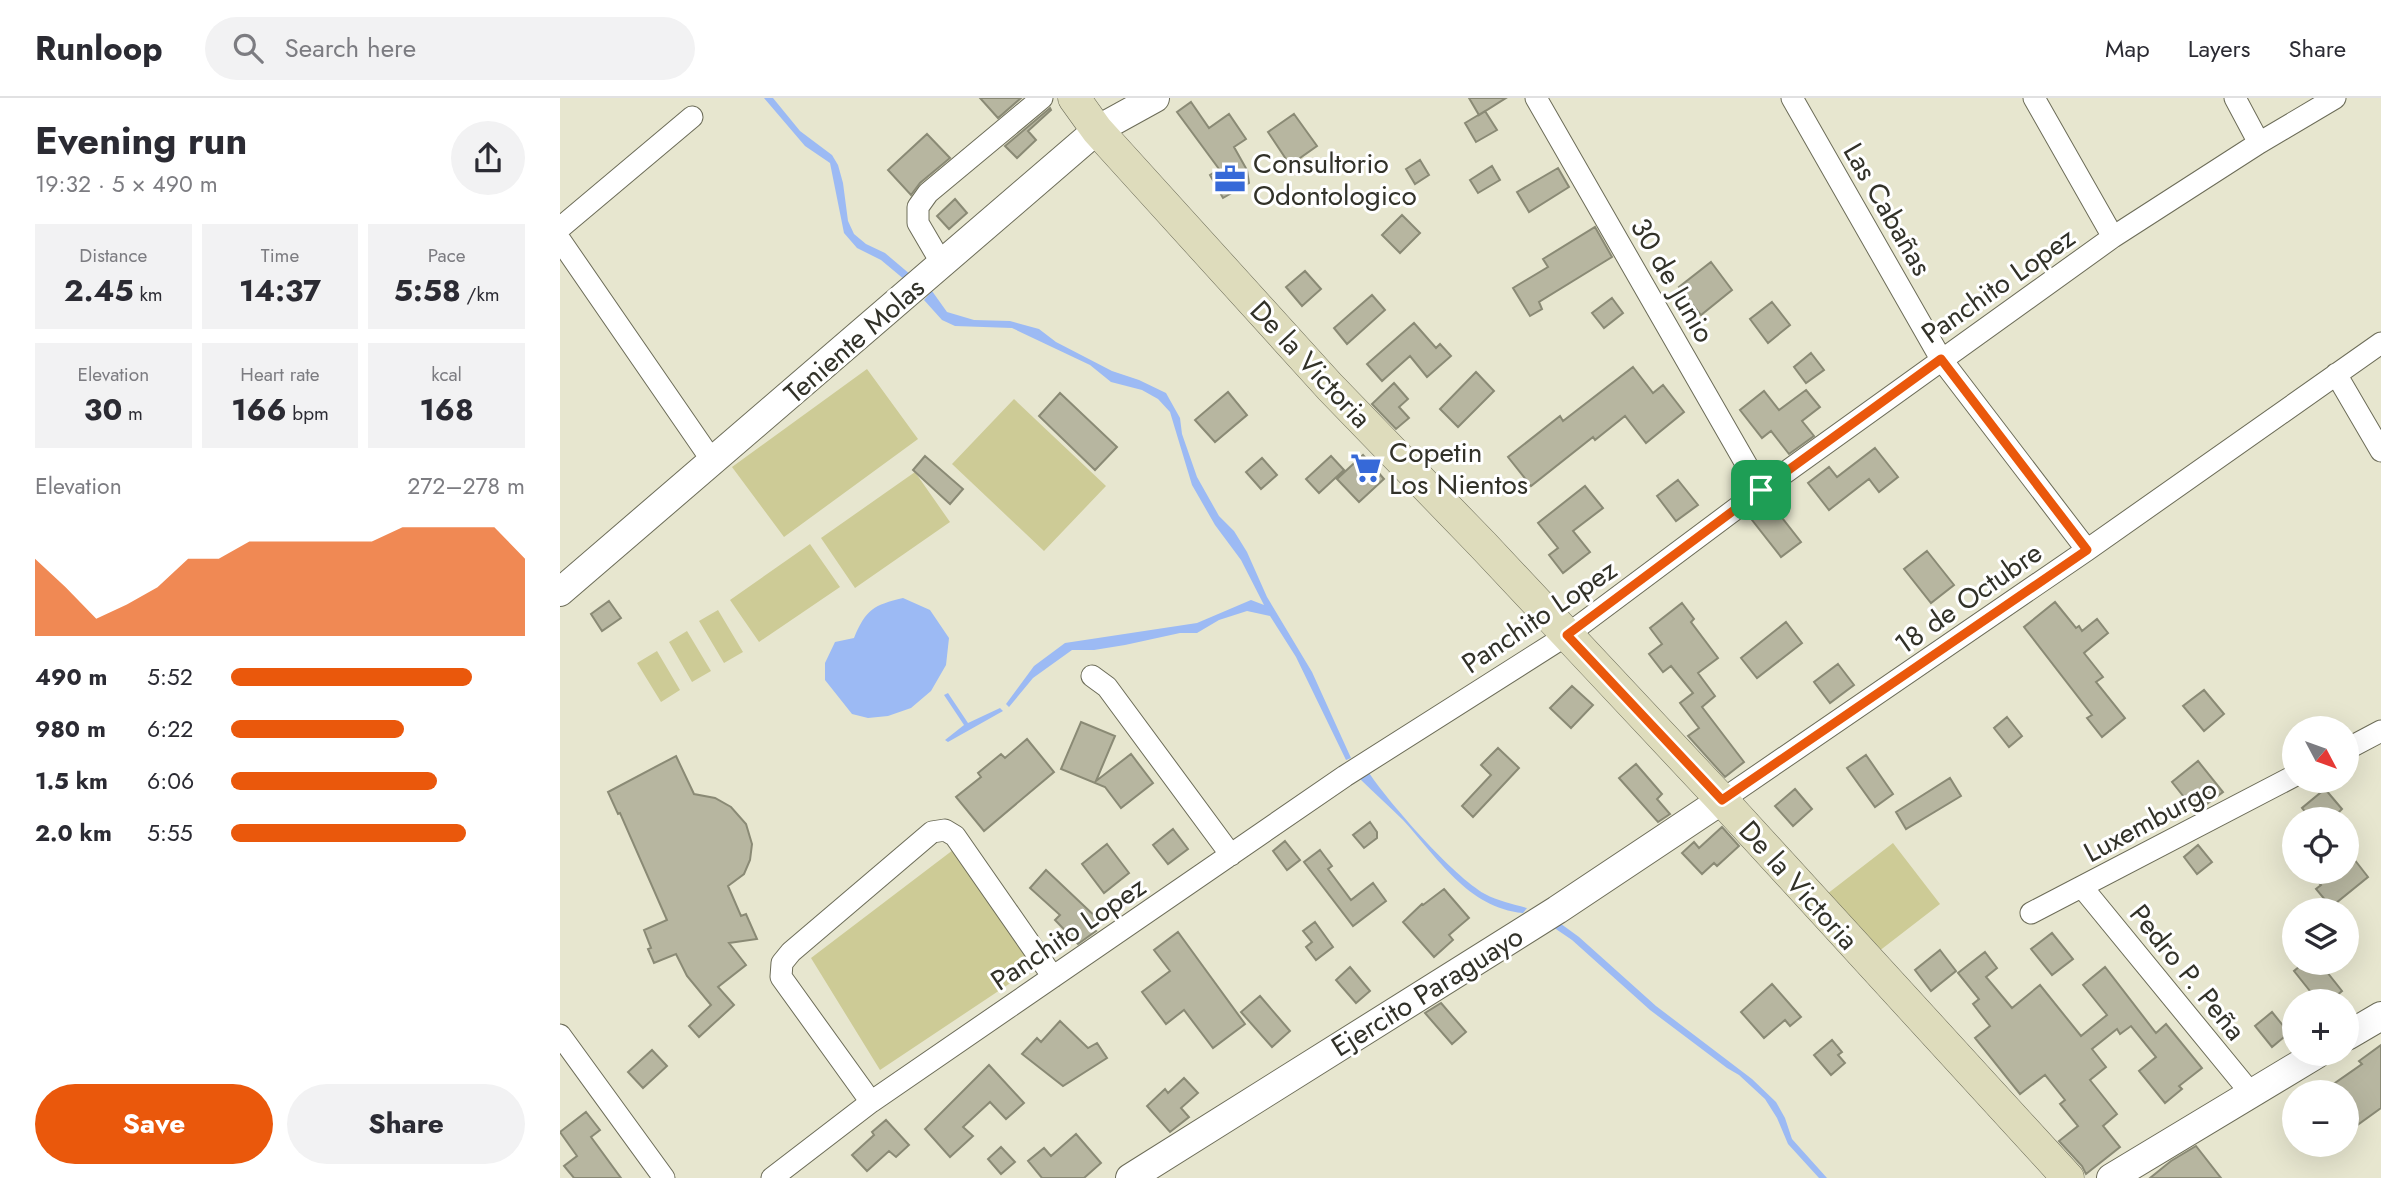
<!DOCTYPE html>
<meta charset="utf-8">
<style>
:root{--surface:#fff;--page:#f2f2f3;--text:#2b2b33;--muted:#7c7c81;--line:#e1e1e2;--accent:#ea580c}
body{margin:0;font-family:Jost,sans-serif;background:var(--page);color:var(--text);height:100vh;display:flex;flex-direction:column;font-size:26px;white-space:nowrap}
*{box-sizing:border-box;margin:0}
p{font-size:23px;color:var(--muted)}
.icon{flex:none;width:38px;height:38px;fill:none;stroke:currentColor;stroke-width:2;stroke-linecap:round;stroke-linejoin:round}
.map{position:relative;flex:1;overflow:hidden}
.drawer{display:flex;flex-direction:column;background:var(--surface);width:560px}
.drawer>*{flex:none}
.needle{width:46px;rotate:131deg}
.controls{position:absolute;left:1722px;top:618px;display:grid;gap:14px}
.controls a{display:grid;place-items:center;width:77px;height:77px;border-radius:50%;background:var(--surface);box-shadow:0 7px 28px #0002;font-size:35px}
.pin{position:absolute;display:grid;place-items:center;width:60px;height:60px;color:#fff;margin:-30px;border-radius:14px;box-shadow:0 4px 10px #0006}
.round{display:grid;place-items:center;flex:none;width:74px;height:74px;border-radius:37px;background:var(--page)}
.summary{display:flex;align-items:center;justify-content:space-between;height:119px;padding:0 35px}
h1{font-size:38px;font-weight:700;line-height:52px}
.metrics{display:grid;grid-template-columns:repeat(3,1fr);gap:10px;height:119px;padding:7px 35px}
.metrics div{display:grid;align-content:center;border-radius:0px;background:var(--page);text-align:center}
.metrics b{font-size:30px;font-weight:700}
.metrics small{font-size:19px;font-weight:400}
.metrics p{font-size:19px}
.chart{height:196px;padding:14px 35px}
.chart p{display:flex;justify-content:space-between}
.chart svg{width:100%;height:126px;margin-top:7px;fill:var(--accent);opacity:.7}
.primary-button{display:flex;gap:14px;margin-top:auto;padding:14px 35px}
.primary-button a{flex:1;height:80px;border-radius:42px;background:var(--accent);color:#fff;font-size:28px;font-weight:700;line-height:80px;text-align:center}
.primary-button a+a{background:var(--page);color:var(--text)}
ul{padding:0 35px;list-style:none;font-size:23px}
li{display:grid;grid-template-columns:112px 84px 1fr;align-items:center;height:52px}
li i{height:18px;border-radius:9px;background:var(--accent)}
header{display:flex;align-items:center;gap:42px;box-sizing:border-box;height:98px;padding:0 35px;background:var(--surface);border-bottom:2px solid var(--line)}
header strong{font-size:33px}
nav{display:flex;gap:38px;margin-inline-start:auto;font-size:24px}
.search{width:490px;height:63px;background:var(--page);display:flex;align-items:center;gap:18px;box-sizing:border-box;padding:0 24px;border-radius:38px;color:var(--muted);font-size:26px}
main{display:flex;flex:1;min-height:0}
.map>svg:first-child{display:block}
.green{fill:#cdcb96}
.water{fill:#9cbaf4}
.building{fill:#b7b6a0;stroke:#8a8a75;stroke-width:2}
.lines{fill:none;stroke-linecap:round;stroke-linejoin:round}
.minor-casing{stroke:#6c6c58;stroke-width:23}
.tertiary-casing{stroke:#6c6c58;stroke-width:30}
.secondary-casing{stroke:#6c6c58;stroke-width:33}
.minor{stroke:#fff;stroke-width:21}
.tertiary{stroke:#fff;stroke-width:28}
.secondary{stroke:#dedcbc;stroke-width:32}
.route-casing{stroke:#fff;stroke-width:14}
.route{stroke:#ea580c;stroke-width:9}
.labels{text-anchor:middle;stroke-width:6;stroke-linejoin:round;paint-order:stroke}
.poi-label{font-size:28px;fill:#323229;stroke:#fff;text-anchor:start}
.street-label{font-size:28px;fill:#323229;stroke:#fff}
</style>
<header>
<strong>Runloop</strong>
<div class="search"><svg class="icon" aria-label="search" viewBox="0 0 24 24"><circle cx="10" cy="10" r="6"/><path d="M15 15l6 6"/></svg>Search here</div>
<nav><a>Map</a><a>Layers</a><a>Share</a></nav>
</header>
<main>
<section class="drawer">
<div class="summary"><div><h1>Evening run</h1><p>19:32 · 5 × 490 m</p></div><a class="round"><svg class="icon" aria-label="share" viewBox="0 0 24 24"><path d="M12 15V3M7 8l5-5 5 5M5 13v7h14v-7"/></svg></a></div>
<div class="metrics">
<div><p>Distance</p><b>2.45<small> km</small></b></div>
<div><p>Time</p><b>14:37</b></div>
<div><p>Pace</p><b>5:58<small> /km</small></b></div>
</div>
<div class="metrics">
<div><p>Elevation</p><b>30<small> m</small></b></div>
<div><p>Heart rate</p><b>166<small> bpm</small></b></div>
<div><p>kcal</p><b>168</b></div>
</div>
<div class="chart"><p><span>Elevation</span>272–278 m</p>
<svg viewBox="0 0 160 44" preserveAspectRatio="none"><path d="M0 44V17L10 27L20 38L30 33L40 27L50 17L60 17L70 11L80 11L90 11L100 11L110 11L120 6L130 6L140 6L150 6L160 17V44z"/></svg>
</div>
<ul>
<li><b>490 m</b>5:52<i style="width:82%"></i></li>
<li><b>980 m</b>6:22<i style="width:59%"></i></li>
<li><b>1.5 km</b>6:06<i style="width:70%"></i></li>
<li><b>2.0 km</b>5:55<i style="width:80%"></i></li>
</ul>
<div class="primary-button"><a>Save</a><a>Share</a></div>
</section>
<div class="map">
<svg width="1821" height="1080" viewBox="0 0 1821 1080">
<rect width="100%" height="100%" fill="#e7e6cf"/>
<path class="green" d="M307,271L358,341L224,439L172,369Z
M454,301L546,388L484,453L392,366Z
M355,374L390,424L295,490L261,440Z
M250,446L280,489L199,544L170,502Z
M158,512L183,554L164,565L139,523Z
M127,533L151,573L132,584L109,544Z
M97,553L120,592L101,604L77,565Z
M1333,745L1380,806L1314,857L1267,796Z
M393,752L473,870L320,972L251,860Z"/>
<path class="water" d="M204,0H213L240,33L272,57L278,67L283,85L288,123L294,136L306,146L325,155L351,177L345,182L321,162L297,150L284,135L270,65L245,48Z
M372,193L387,214L414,222L450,223L479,231L496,244L552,273L579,282L606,295L620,320L622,336L637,379L659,418L674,433L687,454L707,499L752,574L791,660L786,662L736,559L710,518L687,513L659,522L637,535H620L565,547L534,552H512L473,580L449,609L446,606L474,568L505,545L637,525L691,502L704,507L681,462L655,427L632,387L610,314L598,301L582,292L551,284L530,267L452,230L395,228L382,222L364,202Z
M343,500L370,512L389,540L386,567L371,593L351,610L328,618L308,620L292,616L265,582V565L275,544L294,540C306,511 314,507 343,500Z
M388,595L408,625L440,610L443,613L388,644L385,642L404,627L384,597Z
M809,675C831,707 893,778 925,796C938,803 953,806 967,810L963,815C908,810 877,759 843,722C829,708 814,695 800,681Z
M997,823L1019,839L1096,908L1192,981L1216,1004L1225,1020L1232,1041L1267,1080H1259L1228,1046L1217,1020L1205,1001L1179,977L1167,970L1090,912L1012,842L990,827Z"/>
<path class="building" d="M420,0H461L438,20Z
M909,0H946L919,17Z
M631,4L649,30L669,16L686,41L674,49L687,72L689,85L663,100L650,77L659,71L617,14Z
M490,10L491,12L468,33L476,42L457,60L445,48Z
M925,13L937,32L916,44L905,25Z
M734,16L757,48L730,67L708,34Z
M367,36L390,60L360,85L351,97L328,72Z
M860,62L869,77L855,86L846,71Z
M932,68L940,82L918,95L910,82Z
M998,70L1009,89L969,114L957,94Z
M395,101L407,115L389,131L377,118Z
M842,117L860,135L840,155L822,137Z
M1035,129L1052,159L979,204L982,211L970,218L953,190L988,169L983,161Z
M1151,164L1172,192L1141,217L1119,189Z
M745,173L761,191L742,208L726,189Z
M812,197L825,212L787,246L774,230Z
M1052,200L1063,215L1044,230L1032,215Z
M1212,204L1230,227L1208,245L1190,221Z
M854,225L876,250L880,246L891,258L867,279L850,258L822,283L807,266Z
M1251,255L1264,272L1246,285L1234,269Z
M1073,269L1093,295L1103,287L1124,314L1086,345L1065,318L1035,342L1033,339L971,388L948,359L1000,318L1003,323Z
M916,274L934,293L898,329L880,311Z
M834,285L848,301L839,309L849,320L836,331L812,306Z
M1246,292L1260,309L1242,323L1254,338L1229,356L1211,333L1202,340L1180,312L1204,293L1219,312Z
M668,294L687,317L655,344L635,322Z
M500,295L557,349L535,372L479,318Z
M1315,350L1338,379L1319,394L1309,381L1269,412L1248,385L1269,369L1277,379Z
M803,357L824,381L799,404L777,381Z
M365,358L403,391L390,406L353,372Z
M771,358L784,372L759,395L746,381Z
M702,360L717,377L701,391L686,374Z
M1118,382L1138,407L1116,423L1097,398Z
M1025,388L1043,410L1013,433L1030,454L1003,475L989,457L998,450L978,425Z
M1212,407L1241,444L1221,459L1192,422Z
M1367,453L1394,487L1371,505L1344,471Z
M49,503L61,520L42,533L31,516Z
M1495,504L1516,530L1519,528L1522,533L1537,521L1548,535L1524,555L1543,579L1536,584L1565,620L1542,639L1527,620L1532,617L1464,529Z
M1122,505L1134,521L1131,524L1158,560L1138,575L1155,598L1142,609L1184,664L1165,679L1128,638L1139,630L1120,605L1133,595L1111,568L1103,574L1089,556L1102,546L1090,530Z
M1226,524L1242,545L1197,580L1181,560Z
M1278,566L1294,587L1270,605L1254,584Z
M1012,588L1033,607L1011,630L990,610Z
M1644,592L1664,616L1644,633L1623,608Z
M1447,619L1462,638L1449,649L1434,630Z
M521,624L555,638L536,683L571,656L593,685L561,710L545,689L501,671Z
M467,641L494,674L424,733L396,699L421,679L418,675L441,656L445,660Z
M938,650L959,670L913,719L902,708L931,677L921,667Z
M1306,657L1333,696L1315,709L1287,670Z
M116,658L134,696L155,700L171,709L186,726L192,746L190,762L184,776L168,788L181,818L186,816L197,841L169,845L186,867L158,889L174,907L139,939L129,928L151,907L127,878L116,856L94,865L88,851L91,850L84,832L107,822L60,715L58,716L48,694Z
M1638,663L1663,694L1636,714L1612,684Z
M1076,666L1102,696L1097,701L1110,716L1098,724L1059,680Z
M1390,680L1401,698L1346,731L1336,714Z
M1235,691L1252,711L1233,728L1215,708Z
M1765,691L1782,711L1778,715L1783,721H1751L1742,710Z
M810,724L817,734V740L804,750L793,737Z
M1162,729L1179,748L1157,768L1154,765L1142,776L1122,755L1134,744L1139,750Z
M613,731L628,751L608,766L593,747Z
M725,743L740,762L727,772L713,753Z
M547,746L569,775L544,795L522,766Z
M1638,747L1652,764L1637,776L1624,759Z
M760,752L772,768L768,771L791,802L813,785L826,803L793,828L744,764Z
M1787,752L1808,779L1771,809L1756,791L1761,787L1750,774H1787Z
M486,772L540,823L532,830L536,833L518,846L495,822L500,817L470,790Z
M884,791L909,820L889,837L893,842L874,859L843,824L862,806L863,807Z
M755,824L773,849L756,862L746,849L752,844L743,833Z
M618,834L685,926L653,950L624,912L606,926L582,894L610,873L594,852Z
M1492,835L1513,861L1492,877L1471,851Z
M1380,852L1396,873L1371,893L1355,872Z
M1425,854L1437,870L1426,879L1452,910L1480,887L1521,938L1547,917L1523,887L1545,869L1596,935L1606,926L1642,970L1619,988L1622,991L1605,1005L1579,973L1596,959L1571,928L1560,936L1557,931L1532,951L1546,969L1530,982L1557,1016L1543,1028L1560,1049L1526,1076L1522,1068L1499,1043L1518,1028L1500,1006L1505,1002L1485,977L1460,996L1415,940L1430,928L1413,906L1419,901L1398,875Z
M1745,864H1759L1782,893L1770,903H1758L1734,873Z
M790,869L810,893L796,905L776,882Z
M1212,886L1241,919L1230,928L1225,922L1204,940L1181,914Z
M700,898L730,933L712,949L681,914Z
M881,905L906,934L892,946L865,915Z
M1712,914L1729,935L1712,949L1695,928Z
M500,923L528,950L537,945L547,960L503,988L462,956L477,940L481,944Z
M1272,942L1282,954L1278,957L1285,965L1271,977L1254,957Z
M1821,947V1010L1796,1028L1787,1015V994H1762L1802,966L1799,963Z
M92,952L107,968L83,990L68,974Z
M429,967L464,1005L446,1021L430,1004L403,1029L413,1038L390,1059L365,1031Z
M624,980L638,995L621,1010L629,1019L610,1034L587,1008L605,991L608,995Z
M26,1014L40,1032L31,1039L61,1080H14L4,1068L17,1058L0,1034Z
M326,1022L349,1047L336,1059L329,1053L307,1073L292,1057L314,1037L312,1034Z
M516,1036L541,1065L524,1080H482L468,1063L484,1050L491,1058Z
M1636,1048L1661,1080H1590L1611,1063Z
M441,1049L455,1064L441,1076L428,1061Z"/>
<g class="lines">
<defs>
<path id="minor" d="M976,0L1201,392
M1232,0L1381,261L1527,452
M1474,0L1553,139
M1675,0L1699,45
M0,130L132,19
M0,142L153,364
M382,166L358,125V109L368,95L482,0
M1776,276L1821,353
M532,578L547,589L671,757
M1787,651L1821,633
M1162,702L1527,452L1821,245
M1522,789L1690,994
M1471,815L1734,678
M0,937L104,1080
M311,1004L221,879L222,865L231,854L372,734L385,732L395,738L493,879
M212,1080L311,1004L785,678L1007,537L1201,392L1553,139L1699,45L1775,0"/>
<path id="tertiary" d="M0,494L537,32L595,0
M1787,938L1821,918
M570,1080L997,812L1162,702
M1551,1080L1757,956"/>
<path id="secondary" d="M514,0L537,32L770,289L923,447L1162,702L1508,1080"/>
</defs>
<use href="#minor" class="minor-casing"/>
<use href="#tertiary" class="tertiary-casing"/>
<use href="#secondary" class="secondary-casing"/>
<use href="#minor" class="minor"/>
<use href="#tertiary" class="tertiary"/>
<use href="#secondary" class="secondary"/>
</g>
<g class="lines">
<defs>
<path id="route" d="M1381,261L1527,452L1162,702L1007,537L1201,392Z"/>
</defs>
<use href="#route" class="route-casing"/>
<use href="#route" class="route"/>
</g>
<defs>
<symbol id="office-bare" viewBox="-9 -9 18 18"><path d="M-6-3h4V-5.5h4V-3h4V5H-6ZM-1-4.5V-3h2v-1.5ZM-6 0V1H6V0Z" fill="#3669d8" stroke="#fff" stroke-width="2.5" paint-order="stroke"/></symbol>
<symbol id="supermarket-bare" viewBox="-9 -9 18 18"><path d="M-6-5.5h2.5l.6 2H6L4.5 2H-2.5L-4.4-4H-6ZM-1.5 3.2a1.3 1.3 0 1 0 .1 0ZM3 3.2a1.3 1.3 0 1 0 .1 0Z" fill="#3669d8" stroke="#fff" stroke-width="2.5" paint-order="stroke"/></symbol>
</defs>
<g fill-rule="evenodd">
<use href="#office-bare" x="648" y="59" width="44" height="44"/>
<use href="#supermarket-bare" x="784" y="348" width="44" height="44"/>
</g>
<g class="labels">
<g class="poi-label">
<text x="693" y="75">Consultorio<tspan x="693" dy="32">Odontologico</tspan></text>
<text x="829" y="364">Copetin<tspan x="829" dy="32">Los Nientos</tspan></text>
</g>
<g class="street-label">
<text transform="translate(1328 111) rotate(60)" y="10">Las Cabañas</text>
<text transform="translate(1113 182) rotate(60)" y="10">30 de Junio</text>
<text transform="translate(1438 187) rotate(-35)" y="10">Panchito Lopez</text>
<text transform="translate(294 242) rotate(-41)" y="10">Teniente Molas</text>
<text transform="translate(751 266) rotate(47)" y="10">De la Victoria</text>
<text transform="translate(1408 500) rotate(-35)" y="10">18 de Octubre</text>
<text transform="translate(979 518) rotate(-34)" y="10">Panchito Lopez</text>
<text transform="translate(1590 722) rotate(-28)" y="10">Luxemburgo</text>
<text transform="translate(1239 787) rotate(48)" y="10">De la Victoria</text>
<text transform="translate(508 835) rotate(-34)" y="10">Panchito Lopez</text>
<text transform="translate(1628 874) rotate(51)" y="10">Pedro P. Peña</text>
<text transform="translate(867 893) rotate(-32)" y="10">Ejercito Paraguayo</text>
</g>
</g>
</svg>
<div class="controls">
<a><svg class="needle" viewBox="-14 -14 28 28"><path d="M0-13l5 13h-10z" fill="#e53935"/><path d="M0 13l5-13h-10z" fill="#7c7c81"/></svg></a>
<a><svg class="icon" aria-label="locate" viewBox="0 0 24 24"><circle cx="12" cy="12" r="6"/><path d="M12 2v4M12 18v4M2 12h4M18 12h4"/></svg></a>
<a><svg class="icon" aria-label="layers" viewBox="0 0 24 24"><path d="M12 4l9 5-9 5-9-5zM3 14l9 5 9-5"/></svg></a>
<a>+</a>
<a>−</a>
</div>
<div class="pin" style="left:1201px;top:392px;background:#1e9e55"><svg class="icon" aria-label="arrive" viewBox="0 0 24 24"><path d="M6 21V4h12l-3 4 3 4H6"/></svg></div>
</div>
</main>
